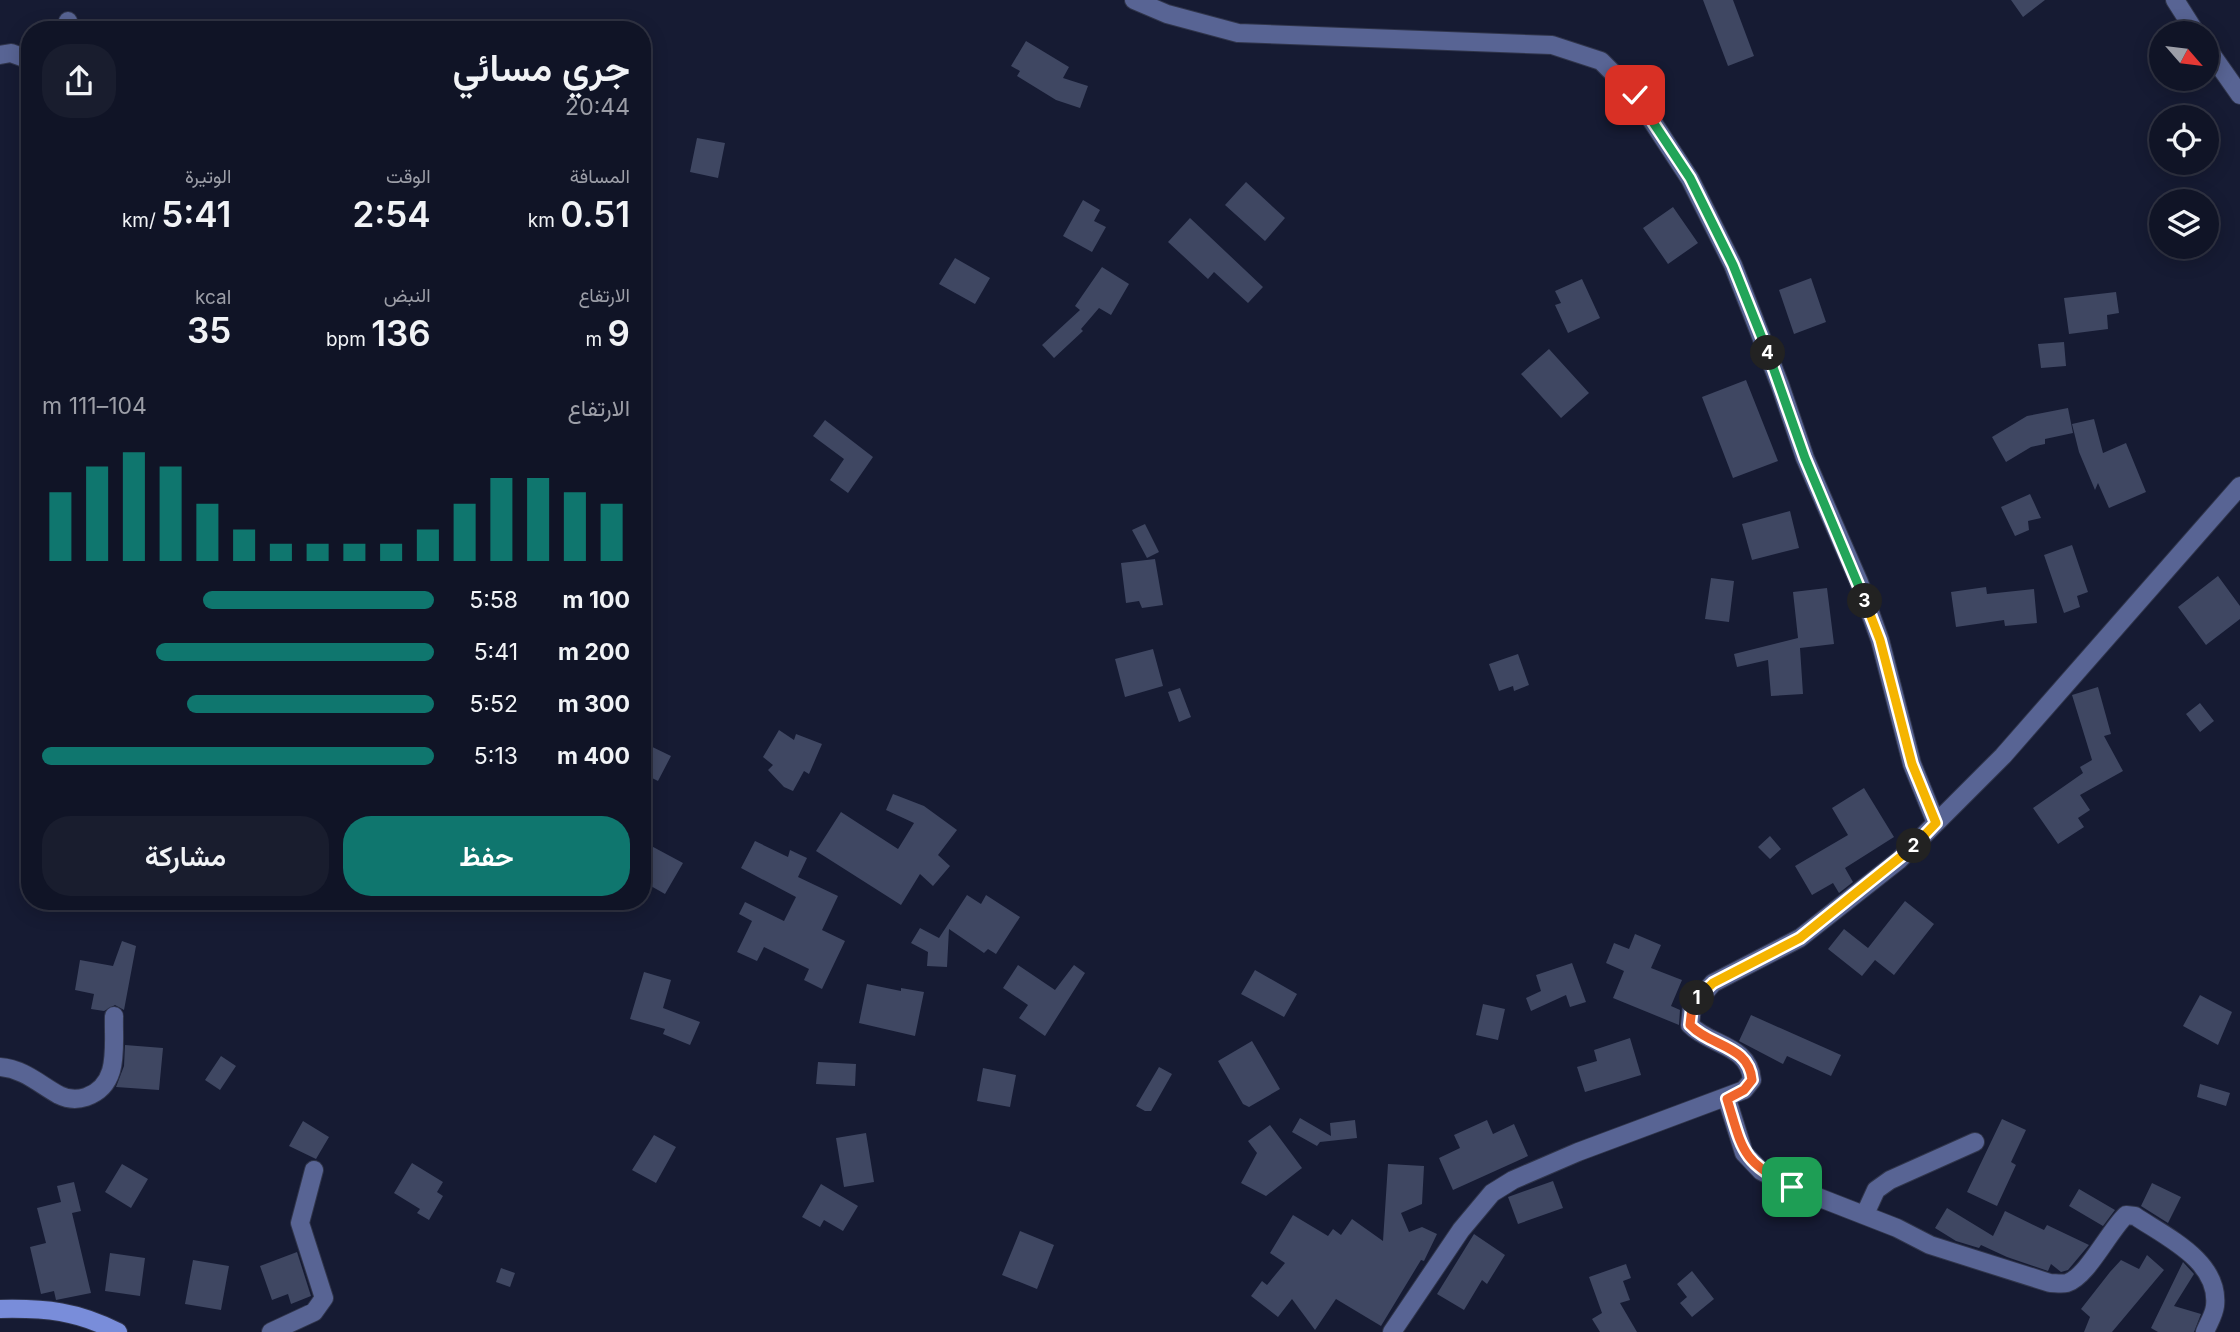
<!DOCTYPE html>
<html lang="ar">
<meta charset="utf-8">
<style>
:root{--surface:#101426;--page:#191d2e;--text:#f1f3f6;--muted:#9c9ea7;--line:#303343;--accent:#0f766e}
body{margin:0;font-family:Inter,Vazirmatn,sans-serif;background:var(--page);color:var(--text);direction:rtl;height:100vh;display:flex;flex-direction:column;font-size:26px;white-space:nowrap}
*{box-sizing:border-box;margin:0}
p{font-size:23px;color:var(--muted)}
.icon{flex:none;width:38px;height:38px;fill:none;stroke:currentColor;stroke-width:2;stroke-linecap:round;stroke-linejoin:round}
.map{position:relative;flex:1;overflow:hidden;direction:ltr}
.sheet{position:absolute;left:21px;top:21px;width:630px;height:889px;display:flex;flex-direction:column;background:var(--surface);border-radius:28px;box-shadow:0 4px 18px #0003,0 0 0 2px var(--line);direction:rtl}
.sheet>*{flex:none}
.needle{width:46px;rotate:118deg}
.controls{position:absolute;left:2149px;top:21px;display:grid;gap:14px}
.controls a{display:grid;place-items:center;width:70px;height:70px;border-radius:50%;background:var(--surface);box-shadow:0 4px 18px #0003,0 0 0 2px var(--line);font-size:35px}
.pin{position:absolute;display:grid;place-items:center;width:60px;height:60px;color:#fff;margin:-30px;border-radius:14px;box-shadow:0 4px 10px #0006}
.km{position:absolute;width:35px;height:35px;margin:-18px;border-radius:50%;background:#222;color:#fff;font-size:19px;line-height:35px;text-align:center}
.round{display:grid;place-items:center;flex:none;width:74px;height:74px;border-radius:28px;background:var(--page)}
.head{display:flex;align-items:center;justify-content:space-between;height:119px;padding:0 21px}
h1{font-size:38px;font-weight:600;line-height:52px}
.metrics{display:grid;grid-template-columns:repeat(3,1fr);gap:10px;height:119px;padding:7px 21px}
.metrics div{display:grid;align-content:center}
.metrics b{font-size:35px;font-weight:600}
.metrics small{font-size:19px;font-weight:400}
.metrics p{font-size:19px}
.chart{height:196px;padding:14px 21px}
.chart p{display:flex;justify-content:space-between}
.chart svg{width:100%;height:126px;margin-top:7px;stroke:var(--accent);stroke-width:6}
.cta{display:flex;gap:14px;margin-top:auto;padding:14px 21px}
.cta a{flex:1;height:80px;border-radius:28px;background:var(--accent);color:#fff;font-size:28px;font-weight:600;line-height:80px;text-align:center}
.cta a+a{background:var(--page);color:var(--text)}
ul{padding:0 21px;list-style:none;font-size:23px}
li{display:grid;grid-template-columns:112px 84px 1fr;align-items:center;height:52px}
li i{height:18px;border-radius:9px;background:var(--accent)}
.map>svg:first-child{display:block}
.building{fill:#3f4762}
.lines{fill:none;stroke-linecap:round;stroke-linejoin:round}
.minor-casing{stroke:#30354b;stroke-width:20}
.tertiary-casing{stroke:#30354b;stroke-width:20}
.secondary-casing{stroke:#30354b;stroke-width:20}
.minor{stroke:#586494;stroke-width:18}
.tertiary{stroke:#586494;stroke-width:18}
.secondary{stroke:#798dda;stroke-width:18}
.split-1-casing{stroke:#fff;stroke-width:14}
.split-2-casing{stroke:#fff;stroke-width:14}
.split-3-casing{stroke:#fff;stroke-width:14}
.split-4-casing{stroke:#fff;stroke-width:14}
.split-5-casing{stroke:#fff;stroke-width:14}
.split-1{stroke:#f0652b;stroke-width:9}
.split-2{stroke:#f5b400;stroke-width:9}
.split-3{stroke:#f5b400;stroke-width:9}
.split-4{stroke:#22a559;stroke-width:9}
.split-5{stroke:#22a559;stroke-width:9}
</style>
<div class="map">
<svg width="2240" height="1332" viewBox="0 0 2240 1332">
<rect width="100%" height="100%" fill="#161b33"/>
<path class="building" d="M1703,0H1733L1754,56L1728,66Z
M2011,0H2045L2023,17Z
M1026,41L1069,67L1063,78L1088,86L1080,108L1056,100L1017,76L1020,71L1011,66Z
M697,138L725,143L718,178L690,172Z
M1246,182L1285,218L1265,241L1225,205Z
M1083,200L1100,210L1094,221L1106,227L1092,252L1063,236Z
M1673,207L1698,243L1668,264L1643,228Z
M1190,218L1263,287L1248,303L1214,272L1208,279L1168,242Z
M955,258L990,278L975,304L939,284Z
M1102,267L1129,284L1111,315L1099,308L1081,329L1083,331L1054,358L1042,345L1080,310L1075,306Z
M1811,278L1826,322L1794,334L1779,290Z
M1582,279L1600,318L1568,333L1555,305L1561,303L1555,291Z
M2116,292L2119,313L2107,315L2108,329L2069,334L2064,298Z
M2064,342L2066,366L2041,368L2038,344Z
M1549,349L1589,393L1561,418L1521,374Z
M1746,380L1778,461L1733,478L1702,397Z
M2068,408L2073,433L2045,439V444L2031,447L2006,462L1992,437L2027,416Z
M2094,419L2103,453L2126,443L2146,492L2109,508L2098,483L2095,490L2079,452L2072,424Z
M825,420L873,457L848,493L830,480L844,459L813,436Z
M2030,494L2041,518L2028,521L2029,530L2015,536L2001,507Z
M1790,511L1799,548L1752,560L1742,524Z
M1145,524L1159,552L1147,558L1132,530Z
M2072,545L2088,592L2077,596L2080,607L2064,613L2044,555Z
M1155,559L1163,605L1142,608L1139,601L1126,603L1121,563Z
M2218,576L2240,606V619L2206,645L2178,607Z
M1711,578L1734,581L1729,622L1705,619Z
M1986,587L1987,594L2034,589L2037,623L2005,626L2004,620L1956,627L1951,592Z
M1827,588L1834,644L1800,648L1803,694L1771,696L1768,660L1737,667L1734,654L1798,638L1793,592Z
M1153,649L1163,686L1125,697L1115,659Z
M1518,654L1529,685L1514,691L1513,686L1499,691L1489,664Z
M2098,687L2111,734L2104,736L2123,771L2080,795L2090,810L2078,818L2084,827L2058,844L2033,808L2083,773L2080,767L2092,760L2072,695Z
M1180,688L1191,717L1179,722L1168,692Z
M2200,703L2214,721L2200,732L2186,714Z
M779,730L794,740L796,734L822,744L809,774L804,771L793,791L784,787L768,770L773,765L763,757Z
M642,742L671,756L658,781L642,773Z
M1864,788L1894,837L1845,868L1853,882L1839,893L1833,883L1812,895L1795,866L1848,835L1832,808Z
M893,794L924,806L957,830L938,855L950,866L933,886L920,874L901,905L816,851L841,812L898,849L914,823L886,810Z
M1770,836L1781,849L1770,859L1758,847Z
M642,841L683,863L665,894L642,881Z
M755,841L788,857L790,850L807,858L798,877L838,896L822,930L845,941L822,989L804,980L809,969L764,947L757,961L737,952L752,921L739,914L745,902L784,921L796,897L741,868Z
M967,895L981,904L986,895L1020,917L996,954L988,949L984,953L949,929L947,967L927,966L928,952L911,943L920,928L939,938Z
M1905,901L1934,924L1894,975L1875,960L1862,976L1828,949L1844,929L1868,948Z
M1635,934L1661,945L1651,968L1682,980L1671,1006L1680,1010L1679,1025L1613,998L1624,971L1606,963L1614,943L1629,949Z
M122,941L136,946L124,1010L115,1005L104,1011L91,1009L94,994L75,990L80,960L113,966Z
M1572,963L1586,1002L1570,1007L1566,995L1531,1011L1526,998L1541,991L1536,975Z
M1018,965L1055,990L1074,965L1085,973L1045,1036L1019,1018L1028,1005L1003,988Z
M1255,970L1297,994L1284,1017L1241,994Z
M644,972L671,980L663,1008L700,1022L690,1045L663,1034L665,1029L630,1019Z
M867,984L901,991V988L924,992L915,1036L859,1023Z
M2200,995L2232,1012L2218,1045L2183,1026Z
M1483,1004L1505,1009L1498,1040L1476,1035Z
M1751,1015L1841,1055L1831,1076L1787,1056L1783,1064L1739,1041Z
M1630,1038L1641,1075L1585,1092L1577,1067L1597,1061L1594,1050Z
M1252,1041L1280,1089L1249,1107L1243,1104L1218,1061Z
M125,1045L163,1048L159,1090L116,1087L124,1066Z
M221,1056L236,1066L220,1090L205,1080Z
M818,1062L856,1064L855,1086L816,1084Z
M1159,1067L1172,1074L1151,1111H1145L1136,1106Z
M983,1068L1016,1075L1010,1107L977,1101Z
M2200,1084L2230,1093L2226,1106L2197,1097Z
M1300,1118L1331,1136L1330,1123L1355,1120L1357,1138L1320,1142L1317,1146L1292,1132Z
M2002,1119L2026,1130L2011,1162L2016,1165L1997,1206L1967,1192Z
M1487,1120L1493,1134L1514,1124L1528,1156L1453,1190L1439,1158L1460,1148L1454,1135Z
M303,1121L329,1137L316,1159L289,1146Z
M1270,1125L1302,1168L1266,1196L1241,1183L1257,1153L1248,1141Z
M866,1133L874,1182L844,1187L836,1138Z
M654,1135L676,1147L656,1183L632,1170Z
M412,1163L443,1182L437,1192L443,1196L429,1220L417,1213L420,1209L394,1193Z
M122,1164L148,1179L131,1208L105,1192Z
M1388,1164L1424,1166L1422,1204L1401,1213L1409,1232L1422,1227L1437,1234L1424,1261L1421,1260L1381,1326L1336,1299L1315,1330L1292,1299L1278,1317L1251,1296L1262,1281L1267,1285L1285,1263L1270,1253L1293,1215L1328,1236L1333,1229L1341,1235L1352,1219L1383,1241Z
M1553,1181L1563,1208L1518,1224L1508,1197Z
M74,1182L81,1211L72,1213L91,1293L56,1300L54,1291L41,1294L30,1247L46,1243L37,1208L61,1202L57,1186Z
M2152,1183L2181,1197L2168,1223L2141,1206Z
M821,1184L858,1206L843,1231L824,1220L820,1227L802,1217Z
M2079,1189L2115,1210L2103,1226L2069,1206Z
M1947,1208L1993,1236L2005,1211L2044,1230L2047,1225L2089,1245L2068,1270L2061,1272L2051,1264L2048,1271L2007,1257L1981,1245L1979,1248L1956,1241L1935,1228Z
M1020,1231L1054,1245L1037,1289L1002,1275Z
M1474,1234L1505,1255L1487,1284L1482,1280L1464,1310L1437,1294Z
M297,1252L311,1296L291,1304L288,1294L272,1300L260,1266Z
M110,1253L145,1258L140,1296L105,1291Z
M2147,1255L2164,1270L2112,1332H2084L2090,1317L2081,1309L2110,1272L2121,1260L2139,1269Z
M193,1260L229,1266L221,1310L185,1304Z
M2183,1262L2194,1274L2174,1306L2201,1314L2194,1332H2158L2151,1328Z
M1626,1264L1631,1278L1623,1281L1630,1300L1620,1303L1637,1332H1600L1592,1319L1602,1313L1589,1277Z
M501,1268L515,1273L510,1287L496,1282Z
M1692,1271L1714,1299L1692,1317L1680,1303L1687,1297L1677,1284Z"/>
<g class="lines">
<defs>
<path id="minor" d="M2175,0L2196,33
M68,21V30
M2207,48L2240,95
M0,55L11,53L30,60
M0,1067C24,1069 39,1084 59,1095C67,1099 77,1100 86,1097C121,1085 113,1046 114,1016
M1727,1099L1744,1153L1761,1171L1792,1187L1897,1228L1930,1245L2050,1283C2055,1283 2062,1284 2067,1283C2087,1277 2109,1231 2126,1215L2135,1216C2166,1237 2220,1261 2215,1306C2214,1315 2208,1324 2205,1332
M1865,1214L1876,1190L1890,1180L1975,1142
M271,1332L314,1312L324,1298L300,1223L314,1170"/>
<path id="tertiary" d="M1134,0L1167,14L1238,33L1552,45L1601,61L1635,95L1690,179L1733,265L1780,385L1805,458L1859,582L1880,640L1912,764L1936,823
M1392,1332L1461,1230L1492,1193L1513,1180L1578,1152L1744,1090L1752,1080C1749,1045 1711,1046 1690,1025L1692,1007L1713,983L1800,938L1899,860L2003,756L2240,486"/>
<path id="secondary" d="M0,1309C46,1308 77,1311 118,1332"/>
</defs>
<use href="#minor" class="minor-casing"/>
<use href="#tertiary" class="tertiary-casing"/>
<use href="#secondary" class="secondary-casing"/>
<use href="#minor" class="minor"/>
<use href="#tertiary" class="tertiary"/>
<use href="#secondary" class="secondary"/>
</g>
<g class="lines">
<defs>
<path id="split-1" d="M1697,998L1692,1007L1690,1025C1711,1047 1749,1045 1752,1080L1744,1090L1727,1099C1743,1151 1741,1161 1792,1187"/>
<path id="split-2" d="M1697,998L1713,983L1800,938L1914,846"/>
<path id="split-3" d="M1865,601L1880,640L1912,764L1936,823L1914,846"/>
<path id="split-4" d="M1768,353L1805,458L1865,601"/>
<path id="split-5" d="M1635,95L1690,178L1733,265L1768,353"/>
</defs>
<use href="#split-1" class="split-1-casing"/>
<use href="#split-2" class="split-2-casing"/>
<use href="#split-3" class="split-3-casing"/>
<use href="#split-4" class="split-4-casing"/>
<use href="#split-5" class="split-5-casing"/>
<use href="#split-1" class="split-1"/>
<use href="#split-2" class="split-2"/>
<use href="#split-3" class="split-3"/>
<use href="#split-4" class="split-4"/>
<use href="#split-5" class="split-5"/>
</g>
</svg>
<div class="controls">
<a><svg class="needle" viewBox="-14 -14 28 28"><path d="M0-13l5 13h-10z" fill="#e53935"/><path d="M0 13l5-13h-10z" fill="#9c9ea7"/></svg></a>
<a><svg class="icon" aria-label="locate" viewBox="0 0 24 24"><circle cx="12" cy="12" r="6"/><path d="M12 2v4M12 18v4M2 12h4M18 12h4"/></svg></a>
<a><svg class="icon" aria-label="layers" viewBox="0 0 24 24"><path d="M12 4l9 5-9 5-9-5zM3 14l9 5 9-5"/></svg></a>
</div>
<div class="pin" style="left:1792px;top:1187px;background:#1e9e55"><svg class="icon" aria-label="arrive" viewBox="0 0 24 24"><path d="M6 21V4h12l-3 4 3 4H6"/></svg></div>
<div class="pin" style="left:1635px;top:95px;background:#d93025"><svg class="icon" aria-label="check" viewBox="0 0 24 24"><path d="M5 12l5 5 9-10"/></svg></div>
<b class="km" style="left:1697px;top:998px">1</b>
<b class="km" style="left:1914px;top:846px">2</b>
<b class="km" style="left:1865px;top:601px">3</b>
<b class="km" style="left:1768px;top:353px">4</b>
<section class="sheet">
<div class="head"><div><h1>جري مسائي</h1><p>20:44</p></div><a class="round"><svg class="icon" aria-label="share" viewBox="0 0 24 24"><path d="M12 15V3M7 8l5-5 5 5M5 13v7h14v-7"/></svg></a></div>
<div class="metrics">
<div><p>المسافة</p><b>0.51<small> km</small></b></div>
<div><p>الوقت</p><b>2:54</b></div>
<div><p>الوتيرة</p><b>5:41<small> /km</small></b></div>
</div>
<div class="metrics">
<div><p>الارتفاع</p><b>9<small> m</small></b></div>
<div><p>النبض</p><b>136<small> bpm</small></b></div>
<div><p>kcal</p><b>35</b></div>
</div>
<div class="chart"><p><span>الارتفاع</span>104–111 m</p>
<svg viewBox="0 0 160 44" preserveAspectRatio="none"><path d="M5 44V20M15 44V11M25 44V6M35 44V11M45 44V24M55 44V33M65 44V38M75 44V38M85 44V38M95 44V38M105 44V33M115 44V24M125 44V15M135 44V15M145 44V20M155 44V24"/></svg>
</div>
<ul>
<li><b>100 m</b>5:58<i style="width:59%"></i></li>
<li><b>200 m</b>5:41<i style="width:71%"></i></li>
<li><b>300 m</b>5:52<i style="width:63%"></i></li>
<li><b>400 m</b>5:13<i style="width:100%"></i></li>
</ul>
<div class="cta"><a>حفظ</a><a>مشاركة</a></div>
</section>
</div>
